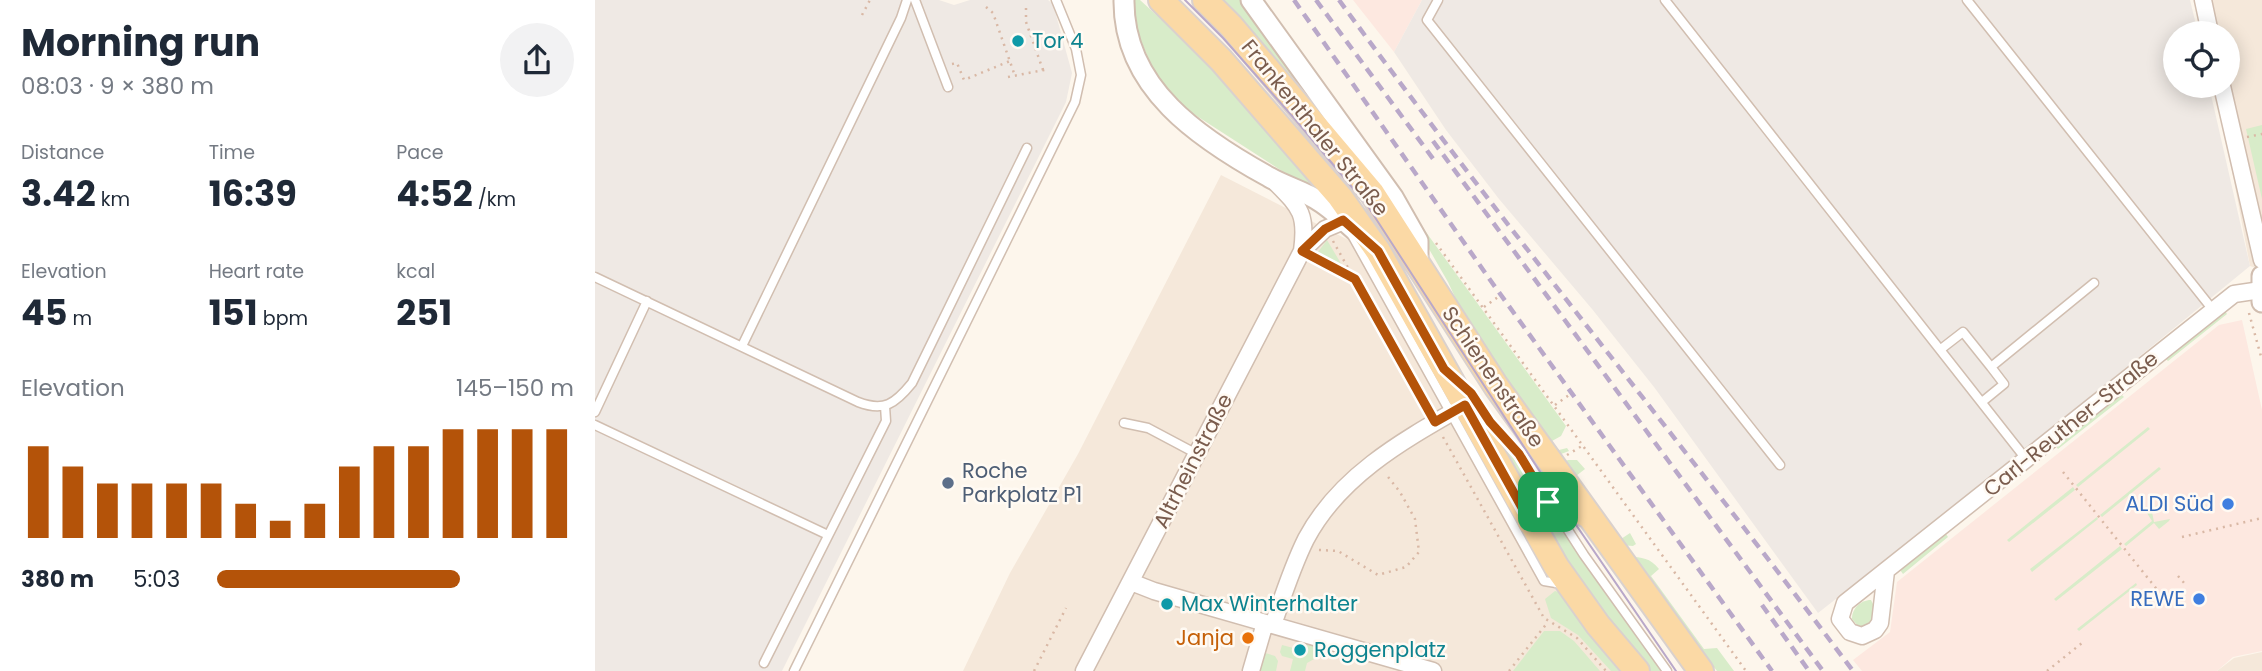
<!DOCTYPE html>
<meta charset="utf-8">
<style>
:root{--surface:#fff;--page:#f2f2f3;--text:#1f2937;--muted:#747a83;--accent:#b45309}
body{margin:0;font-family:Poppins,sans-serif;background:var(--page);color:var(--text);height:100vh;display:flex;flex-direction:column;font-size:26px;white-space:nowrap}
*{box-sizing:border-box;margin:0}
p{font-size:23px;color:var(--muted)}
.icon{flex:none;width:38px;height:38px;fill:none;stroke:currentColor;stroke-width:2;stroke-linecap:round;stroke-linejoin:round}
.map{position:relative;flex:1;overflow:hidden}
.panel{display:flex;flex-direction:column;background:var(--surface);width:595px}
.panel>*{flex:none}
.fabs{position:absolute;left:1568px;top:21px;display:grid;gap:14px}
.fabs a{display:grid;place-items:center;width:77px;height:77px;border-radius:50%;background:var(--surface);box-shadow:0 4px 18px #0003;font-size:35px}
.pin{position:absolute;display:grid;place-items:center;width:60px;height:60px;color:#fff;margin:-30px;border-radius:14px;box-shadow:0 4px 10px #0006}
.round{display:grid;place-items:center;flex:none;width:74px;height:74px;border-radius:37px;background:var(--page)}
.overview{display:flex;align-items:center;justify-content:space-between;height:119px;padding:0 21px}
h1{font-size:38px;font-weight:700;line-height:52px}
.figures{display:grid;grid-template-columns:repeat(3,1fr);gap:10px;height:119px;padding:7px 21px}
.figures div{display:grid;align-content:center}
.figures b{font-size:35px;font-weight:700}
.figures small{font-size:19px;font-weight:400}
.figures p{font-size:19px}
.chart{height:196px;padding:14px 21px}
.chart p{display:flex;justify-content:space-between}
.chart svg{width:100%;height:126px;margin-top:7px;stroke:var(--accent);stroke-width:6}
ul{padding:0 21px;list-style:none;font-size:23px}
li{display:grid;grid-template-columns:112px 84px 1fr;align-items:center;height:52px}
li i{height:18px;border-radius:9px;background:var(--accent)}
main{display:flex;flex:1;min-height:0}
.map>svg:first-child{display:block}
.residential{fill:#f5e8da}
.commercial{fill:#fde8e0}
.industrial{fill:#efe9e4}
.green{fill:#d8ecc9}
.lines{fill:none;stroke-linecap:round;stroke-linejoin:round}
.service-casing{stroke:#d1beb0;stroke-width:11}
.minor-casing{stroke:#d1beb0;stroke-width:19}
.tertiary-casing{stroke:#d1beb0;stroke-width:23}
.primary-casing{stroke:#dad1cd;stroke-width:28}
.path{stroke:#d9b8a5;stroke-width:2.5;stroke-dasharray:2 5;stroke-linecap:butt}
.service{stroke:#fff;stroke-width:8}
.minor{stroke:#fff;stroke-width:16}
.tertiary{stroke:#fff;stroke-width:19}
.primary{stroke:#fbd9a5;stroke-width:24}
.tram{stroke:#b9a8c9;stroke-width:2}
.rail{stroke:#b9a8c9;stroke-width:4.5;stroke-dasharray:10 7;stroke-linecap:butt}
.route-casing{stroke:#fff;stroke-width:14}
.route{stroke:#b45309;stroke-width:9}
.culture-dot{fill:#0f9aa8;stroke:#fffaf3;stroke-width:2.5}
.service-dot{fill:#5c6f8a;stroke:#fffaf3;stroke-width:2.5}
.shop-dot{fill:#3f7fe0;stroke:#fffaf3;stroke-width:2.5}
.food-dot{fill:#e8710a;stroke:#fffaf3;stroke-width:2.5}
.labels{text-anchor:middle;stroke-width:5;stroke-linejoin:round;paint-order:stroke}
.culture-label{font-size:21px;fill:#0d838f;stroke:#fffaf3;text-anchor:start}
.street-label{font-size:21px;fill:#7a5c4d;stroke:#fffaf3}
.service-label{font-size:21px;fill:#4e5e75;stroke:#fffaf3;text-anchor:start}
.shop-label{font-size:21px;fill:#366cbe;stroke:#fffaf3;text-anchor:end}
.food-label{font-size:21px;fill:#c56008;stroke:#fffaf3;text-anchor:end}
</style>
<main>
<section class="panel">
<div class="overview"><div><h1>Morning run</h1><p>08:03 · 9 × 380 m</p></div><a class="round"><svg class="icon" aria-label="share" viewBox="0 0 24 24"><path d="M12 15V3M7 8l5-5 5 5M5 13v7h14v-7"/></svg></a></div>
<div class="figures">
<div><p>Distance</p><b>3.42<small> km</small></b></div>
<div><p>Time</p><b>16:39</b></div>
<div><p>Pace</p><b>4:52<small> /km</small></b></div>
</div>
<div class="figures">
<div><p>Elevation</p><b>45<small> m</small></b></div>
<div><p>Heart rate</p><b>151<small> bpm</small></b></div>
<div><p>kcal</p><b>251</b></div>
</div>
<div class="chart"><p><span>Elevation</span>145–150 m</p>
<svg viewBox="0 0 160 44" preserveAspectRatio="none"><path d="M5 44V12M15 44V19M25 44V25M35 44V25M45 44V25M55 44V25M65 44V32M75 44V38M85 44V32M95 44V19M105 44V12M115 44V12M125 44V6M135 44V6M145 44V6M155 44V6"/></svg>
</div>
<ul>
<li><b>380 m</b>5:03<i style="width:68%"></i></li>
</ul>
</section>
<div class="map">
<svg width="1667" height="671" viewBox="0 0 1667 671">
<rect width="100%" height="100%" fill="#fdf6ec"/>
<path class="residential" d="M1605,0H1667V270L1655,266L1621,86H1633V33H1611Z
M626,175L769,248L988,637L1019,671H368L415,573L483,454Z
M1667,652V671H1622L1639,658Z"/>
<path class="commercial" d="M758,0H827L799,52Z
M1647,320L1667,410V651L1638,657L1622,671H1267L1258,660L1295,632L1302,582L1624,325Z"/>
<path class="industrial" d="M0,0H344L359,5L375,0H453L458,4L477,73L471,102L187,671H0Z
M827,0H1595L1603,33H1580V86H1614L1655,266L1417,461L1223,613L1059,387L997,309L904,199L851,130L799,52Z"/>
<path class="green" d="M537,0H545C614,62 674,131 735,202L594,111L573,89L558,69L546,41L536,11Z
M623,0H649L777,176Z
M1667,125V199L1651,129Z
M823,221L971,426L966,436L957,441L964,450L972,448L974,451L961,456L878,336L853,282L819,223Z
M732,240L751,272L720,256Z
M1630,311L1632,314L1573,361L1570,358Z
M1526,394L1529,397L1463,449L1461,446Z
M1553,427L1555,429L1483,487L1481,485Z
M900,436L933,476L929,479L935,488L926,493Z
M973,460H982L990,469L981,476L1026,539L1035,533L1041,544L1038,546L1025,545L966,463Z
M1564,467L1566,469L1507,517L1505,515Z
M1478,487L1480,490L1414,542L1412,540Z
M1568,501H1571L1573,509L1557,512L1559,522L1575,519L1574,521L1564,529L1559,523L1531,546L1529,544L1557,521L1552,513Z
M955,512L1067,671H1053L1042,659L949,531L950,517Z
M1502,517L1503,519L1437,572L1435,569Z
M1351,534L1353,537L1308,574L1305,570Z
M1525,546L1527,549L1461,601L1459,599Z
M1034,557C1047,557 1055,558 1064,569L1056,576L1109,649L1122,648L1139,671H1122Z
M1541,583L1542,585L1484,631L1482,629Z
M960,591L967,593L988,620L996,637L1024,671H1016L983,635L956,618L950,599Z
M1276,600L1279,606L1276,622L1269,627L1263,626L1257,619C1257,609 1265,600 1276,600Z
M949,631H965L979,641L1005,671H918Z
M709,641L724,647L721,658L712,663L710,671H695L698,659L687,656L685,652L687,645L706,650Z
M667,652L680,656L683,661L681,671H661Z"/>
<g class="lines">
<defs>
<path id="service" d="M320,0L353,87
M843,0L832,20L1185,465
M1070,0L1431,459
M1372,0L1618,310
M757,235L949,581L967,584
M0,277L263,402C289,412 300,404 317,383L432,148
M147,346L306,18L312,0
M1346,349L1368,332L1396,367
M881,400L895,422L924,454L989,555L1072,671
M1387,402L1409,384L1396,367L1499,283
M0,412L52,301
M529,423L553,428L602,454
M0,425L233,535
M169,663L291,421L290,406
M199,671L480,102L486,75L481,49L461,0"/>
<path id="minor" d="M1608,0L1615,33
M1627,86L1667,260
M681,183C706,208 712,215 707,251
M1291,571L1285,623L1280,630L1267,636L1255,632L1245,619L1250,603L1639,294L1666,290
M536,582L559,591L838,671
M678,625C688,596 697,567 711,539C745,475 809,440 870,405
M489,671L707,251L730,229L749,221
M656,671L670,623"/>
<path id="tertiary" d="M529,0C528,88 605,139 674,177C691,187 710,191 727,203C740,212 752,223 764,234
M656,0L798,197L823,241V262
M1667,276V302"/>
<path id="primary" d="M566,0L626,60L745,197L783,251L961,566L1003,625L1042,671
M610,0L636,26L777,193L901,386L1106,671
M935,522C956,493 963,499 992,515"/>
</defs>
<use href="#service" class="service-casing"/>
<use href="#minor" class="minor-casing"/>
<use href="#tertiary" class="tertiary-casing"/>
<use href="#primary" class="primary-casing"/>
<path class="path" d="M391,7L398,13L420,76
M431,8V22L448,70
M267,15L275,0
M357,64L362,63L369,80L415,61
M413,77L454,69
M1652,137L1667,134
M738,241L832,409
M841,243L1151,671
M720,258L757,278
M889,307L903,297
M1654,313L1667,360
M960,405L974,395
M848,437L949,618L982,638L1011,671
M972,455L987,446
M1468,472L1564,592
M1587,537L1667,518
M724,550L743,551L783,575L811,567L824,552L820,519L805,492L790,473
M1583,576L1590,584
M439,671L471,608
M914,671L953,622
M1452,671L1487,643"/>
<use href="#service" class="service"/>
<use href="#minor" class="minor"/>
<use href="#tertiary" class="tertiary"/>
<use href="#primary" class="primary"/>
<path class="tram" d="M590,0L628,38L699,118L772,205L951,481L1081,671"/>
<path class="rail" d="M699,0L898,284L1177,671
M721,0L839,160
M744,0C910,228 1089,445 1258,671
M838,141L1228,671
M1167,605L1214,671"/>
</g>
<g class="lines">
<defs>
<path id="route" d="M748,220L783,251L849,369L876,393L895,422L924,454L953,502L945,507L935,522L870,405L840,422L760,279L707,251L730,229Z"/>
</defs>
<use href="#route" class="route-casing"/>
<use href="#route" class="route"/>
</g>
<g class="culture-dot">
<circle cx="423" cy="41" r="7"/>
<circle cx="572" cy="604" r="7"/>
<circle cx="705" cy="650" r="7"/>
</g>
<circle class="service-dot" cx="353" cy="483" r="7"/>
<g class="shop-dot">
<circle cx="1633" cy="504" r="7"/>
<circle cx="1604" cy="599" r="7"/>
</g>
<circle class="food-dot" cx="653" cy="638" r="7"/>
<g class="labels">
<g class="culture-label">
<text x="437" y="48">Tor 4</text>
<text x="586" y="611">Max Winterhalter</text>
<text x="719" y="657">Roggenplatz</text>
</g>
<g class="street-label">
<text transform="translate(720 128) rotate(51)" y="7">Frankenthaler Straße</text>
<text transform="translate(898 377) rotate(56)" y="7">Schienenstraße</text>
<text transform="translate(1476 424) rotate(-39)" y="7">Carl-Reuther-Straße</text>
<text transform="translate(598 461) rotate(-63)" y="7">Altrheinstraße</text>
</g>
<g class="service-label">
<text x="367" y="478">Roche<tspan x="367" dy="24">Parkplatz P1</tspan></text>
</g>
<g class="shop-label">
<text x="1619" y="511">ALDI Süd</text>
<text x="1590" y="606">REWE</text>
</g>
<g class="food-label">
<text x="639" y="645">Janja</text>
</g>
</g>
</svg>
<div class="fabs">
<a><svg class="icon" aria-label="locate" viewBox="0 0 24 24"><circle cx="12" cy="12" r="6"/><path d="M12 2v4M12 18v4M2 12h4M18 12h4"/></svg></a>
</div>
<div class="pin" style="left:953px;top:502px;background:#1e9e55"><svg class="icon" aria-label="arrive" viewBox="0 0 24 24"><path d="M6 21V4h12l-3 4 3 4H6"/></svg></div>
</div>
</main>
